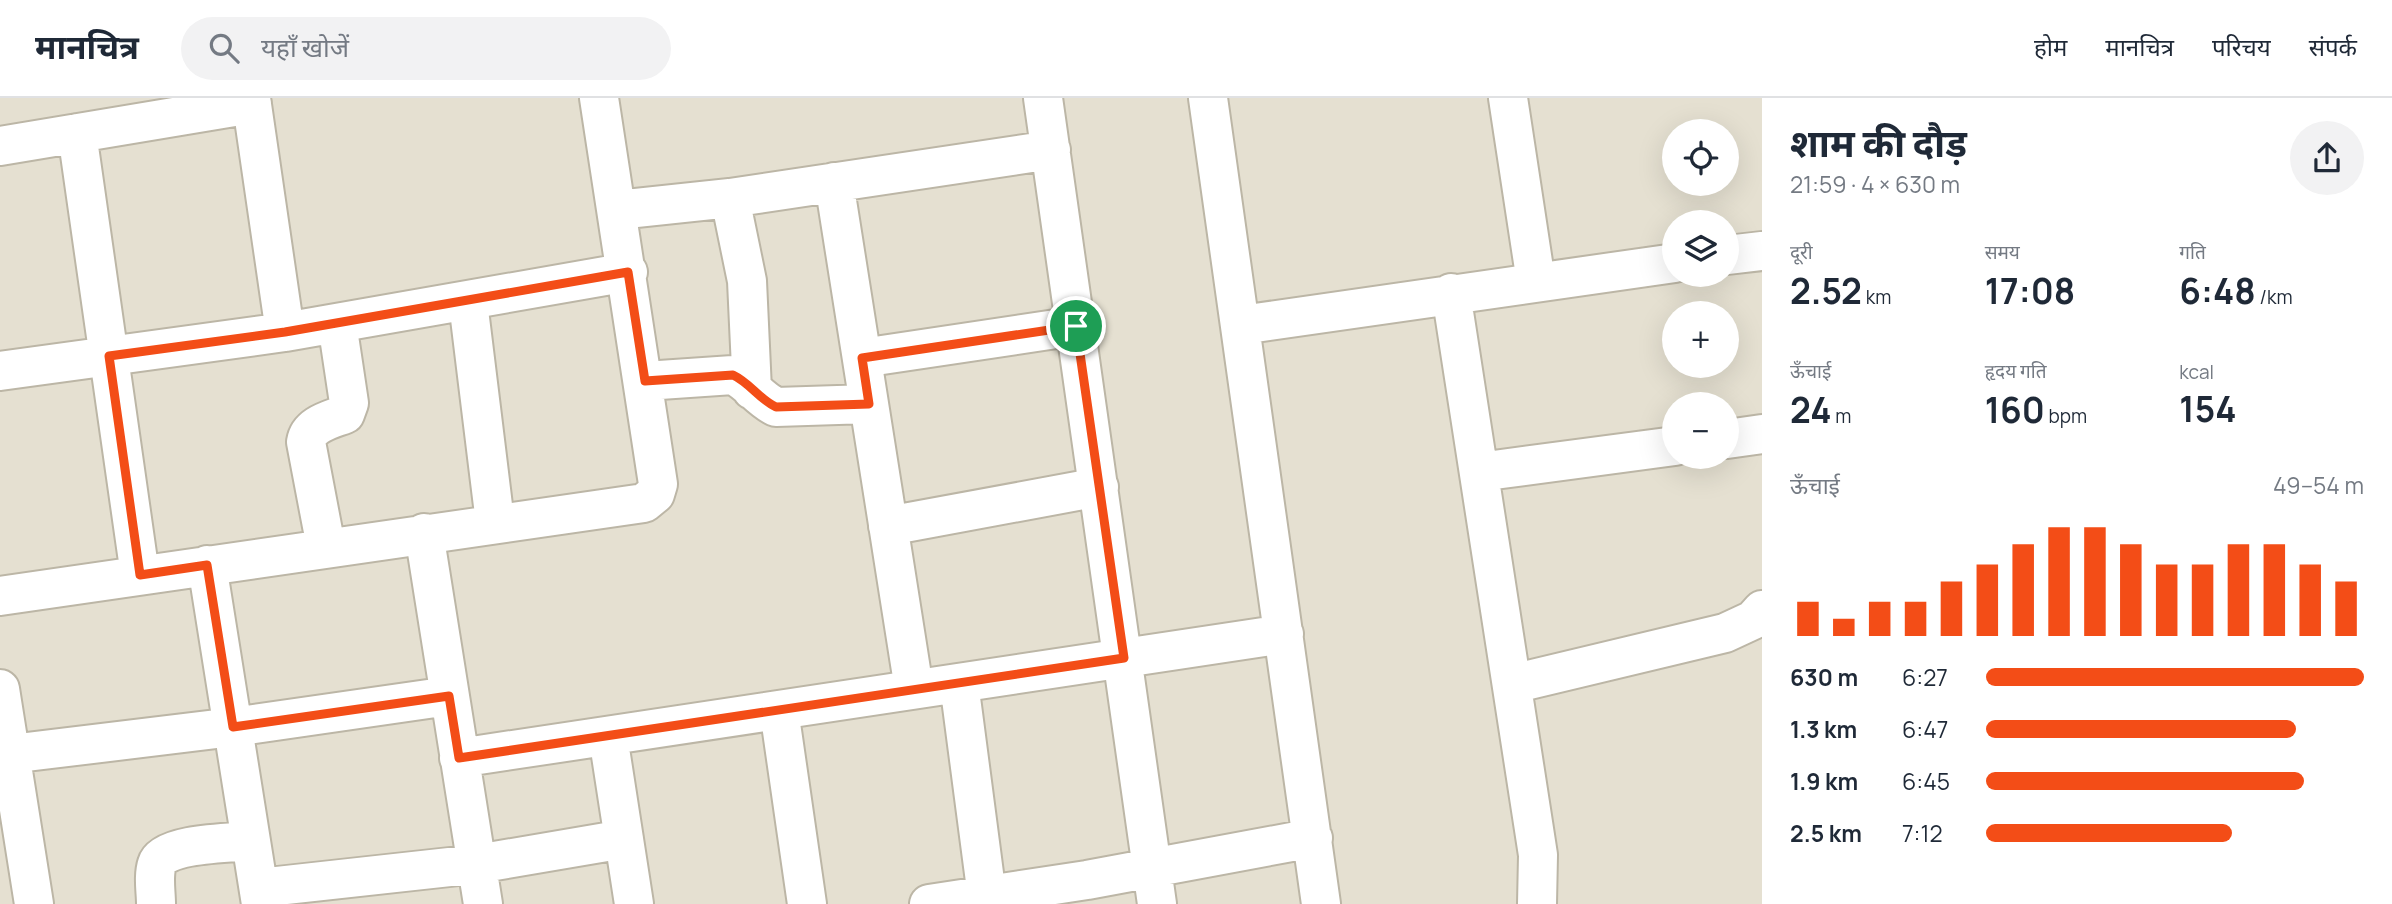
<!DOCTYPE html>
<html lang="hi">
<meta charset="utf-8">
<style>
:root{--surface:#fff;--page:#f2f2f3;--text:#1f2937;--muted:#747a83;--line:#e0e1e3;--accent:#f34d17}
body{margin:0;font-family:Manrope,"Noto Sans Devanagari",sans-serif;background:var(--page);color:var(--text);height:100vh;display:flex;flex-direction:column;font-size:26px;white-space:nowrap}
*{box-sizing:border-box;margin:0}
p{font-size:23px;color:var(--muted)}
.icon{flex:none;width:38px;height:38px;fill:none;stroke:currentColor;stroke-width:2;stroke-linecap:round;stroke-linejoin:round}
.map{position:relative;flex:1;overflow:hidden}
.drawer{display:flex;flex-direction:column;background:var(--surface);width:630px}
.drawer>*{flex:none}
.fabs{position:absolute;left:1662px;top:21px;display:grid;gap:14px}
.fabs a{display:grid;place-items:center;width:77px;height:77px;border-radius:50%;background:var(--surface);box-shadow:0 7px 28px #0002;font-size:35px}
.pin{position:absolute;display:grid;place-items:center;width:60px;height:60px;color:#fff;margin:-30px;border:4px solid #fff;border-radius:50%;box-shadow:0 2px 7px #0007}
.round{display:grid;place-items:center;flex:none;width:74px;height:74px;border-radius:37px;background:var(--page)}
.head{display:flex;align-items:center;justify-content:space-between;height:119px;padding:0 28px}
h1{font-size:38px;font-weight:700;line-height:52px}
.metrics{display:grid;grid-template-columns:repeat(3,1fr);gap:10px;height:119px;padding:7px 28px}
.metrics div{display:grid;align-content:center}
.metrics b{font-size:35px;font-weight:700}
.metrics small{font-size:19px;font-weight:400}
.metrics p{font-size:19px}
.chart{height:196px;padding:14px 28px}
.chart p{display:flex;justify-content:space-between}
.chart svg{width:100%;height:126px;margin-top:7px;stroke:var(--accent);stroke-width:6}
ul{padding:0 28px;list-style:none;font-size:23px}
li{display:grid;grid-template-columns:112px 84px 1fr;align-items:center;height:52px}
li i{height:18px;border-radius:9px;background:var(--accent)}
header{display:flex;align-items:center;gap:42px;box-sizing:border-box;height:98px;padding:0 35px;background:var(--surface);border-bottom:2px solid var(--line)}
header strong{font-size:33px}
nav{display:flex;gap:38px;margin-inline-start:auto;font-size:24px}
.search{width:490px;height:63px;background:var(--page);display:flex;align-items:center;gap:18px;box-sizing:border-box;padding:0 24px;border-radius:38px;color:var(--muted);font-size:26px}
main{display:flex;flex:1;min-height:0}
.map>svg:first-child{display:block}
.residential{fill:#e5e0d1;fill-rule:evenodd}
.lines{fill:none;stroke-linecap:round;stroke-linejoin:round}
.minor-casing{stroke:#bcb6a6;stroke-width:42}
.minor{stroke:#fff;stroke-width:38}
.route-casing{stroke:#fff;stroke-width:14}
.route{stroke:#f34d17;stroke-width:9}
</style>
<header>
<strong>मानचित्र</strong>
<div class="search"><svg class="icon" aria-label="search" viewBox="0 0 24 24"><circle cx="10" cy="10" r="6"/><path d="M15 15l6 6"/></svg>यहाँ खोजें</div>
<nav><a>होम</a><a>मानचित्र</a><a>परिचय</a><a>संपर्क</a></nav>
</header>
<main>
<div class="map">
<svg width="1762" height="806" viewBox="0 0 1762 806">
<rect width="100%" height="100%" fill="#f1eee3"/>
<path class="residential" d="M0,0H1762V806H0ZM1675,33H1727V86H1675ZM1675,124H1727V177H1675ZM1675,215H1727V268H1675ZM1675,306H1727V359H1675Z"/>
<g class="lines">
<defs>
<path id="minor" d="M251,0L285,234
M1043,0L1157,806
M1208,0L1321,806
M1508,0L1536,184
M77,35L140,477
M0,48L252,6
M834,84L914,591
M730,100L747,183L752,292
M617,112L730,100L1051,52
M1727,157L1762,153
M1451,195L1538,757L1537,806
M468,204L495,424
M1241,227L1675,165
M862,260L1076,228
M0,273L285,234L628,174
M645,283L733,277C750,285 759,301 776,309L869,306
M1727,341L1762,336
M1479,374L1675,348
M888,428L1099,389
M424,435L483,806
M326,449L306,344C309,326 330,322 345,316L349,305L337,225
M207,467L261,806
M0,498L644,405L655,396L658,386L599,0
M959,585L988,806
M1512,586L1725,535L1753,522L1762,512
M0,591L34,806
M779,612L807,806
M608,638L634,806
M10,656L233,629L449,598
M459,660L1284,536
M259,790L477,766L624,741
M156,806C156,794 153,778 157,766C163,745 231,745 251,743
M929,806L1087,782L1313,740"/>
</defs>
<use href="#minor" class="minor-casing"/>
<use href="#minor" class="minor"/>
</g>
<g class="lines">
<defs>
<path id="route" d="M628,174L645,283L733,277C750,285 759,301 776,309L869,306L862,260L1076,228L1124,560L459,660L449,598L233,629L207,467L140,477L109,258L285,234Z"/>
</defs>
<use href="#route" class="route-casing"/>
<use href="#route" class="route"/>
</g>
</svg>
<div class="fabs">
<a><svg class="icon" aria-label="locate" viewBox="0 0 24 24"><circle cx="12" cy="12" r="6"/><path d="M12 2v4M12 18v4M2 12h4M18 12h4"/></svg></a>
<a><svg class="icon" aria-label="layers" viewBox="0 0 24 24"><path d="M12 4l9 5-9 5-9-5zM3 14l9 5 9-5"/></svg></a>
<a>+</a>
<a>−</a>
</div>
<div class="pin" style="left:1076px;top:228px;background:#1e9e55"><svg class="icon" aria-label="arrive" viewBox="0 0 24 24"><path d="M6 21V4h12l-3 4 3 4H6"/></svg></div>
</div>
<section class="drawer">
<div class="head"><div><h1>शाम की दौड़</h1><p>21:59 · 4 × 630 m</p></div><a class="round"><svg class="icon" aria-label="share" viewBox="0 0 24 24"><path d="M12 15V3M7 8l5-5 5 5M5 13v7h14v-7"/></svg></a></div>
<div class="metrics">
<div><p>दूरी</p><b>2.52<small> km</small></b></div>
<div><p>समय</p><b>17:08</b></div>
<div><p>गति</p><b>6:48<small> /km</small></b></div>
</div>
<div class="metrics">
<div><p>ऊँचाई</p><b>24<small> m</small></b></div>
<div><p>हृदय गति</p><b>160<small> bpm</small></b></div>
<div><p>kcal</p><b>154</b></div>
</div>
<div class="chart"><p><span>ऊँचाई</span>49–54 m</p>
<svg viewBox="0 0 160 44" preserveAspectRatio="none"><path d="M5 44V32M15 44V38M25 44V32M35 44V32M45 44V25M55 44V19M65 44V12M75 44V6M85 44V6M95 44V12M105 44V19M115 44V19M125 44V12M135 44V12M145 44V19M155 44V25"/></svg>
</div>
<ul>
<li><b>630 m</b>6:27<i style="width:100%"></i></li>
<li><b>1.3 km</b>6:47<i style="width:82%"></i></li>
<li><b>1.9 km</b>6:45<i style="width:84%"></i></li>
<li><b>2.5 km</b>7:12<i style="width:65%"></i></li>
</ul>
</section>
</main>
